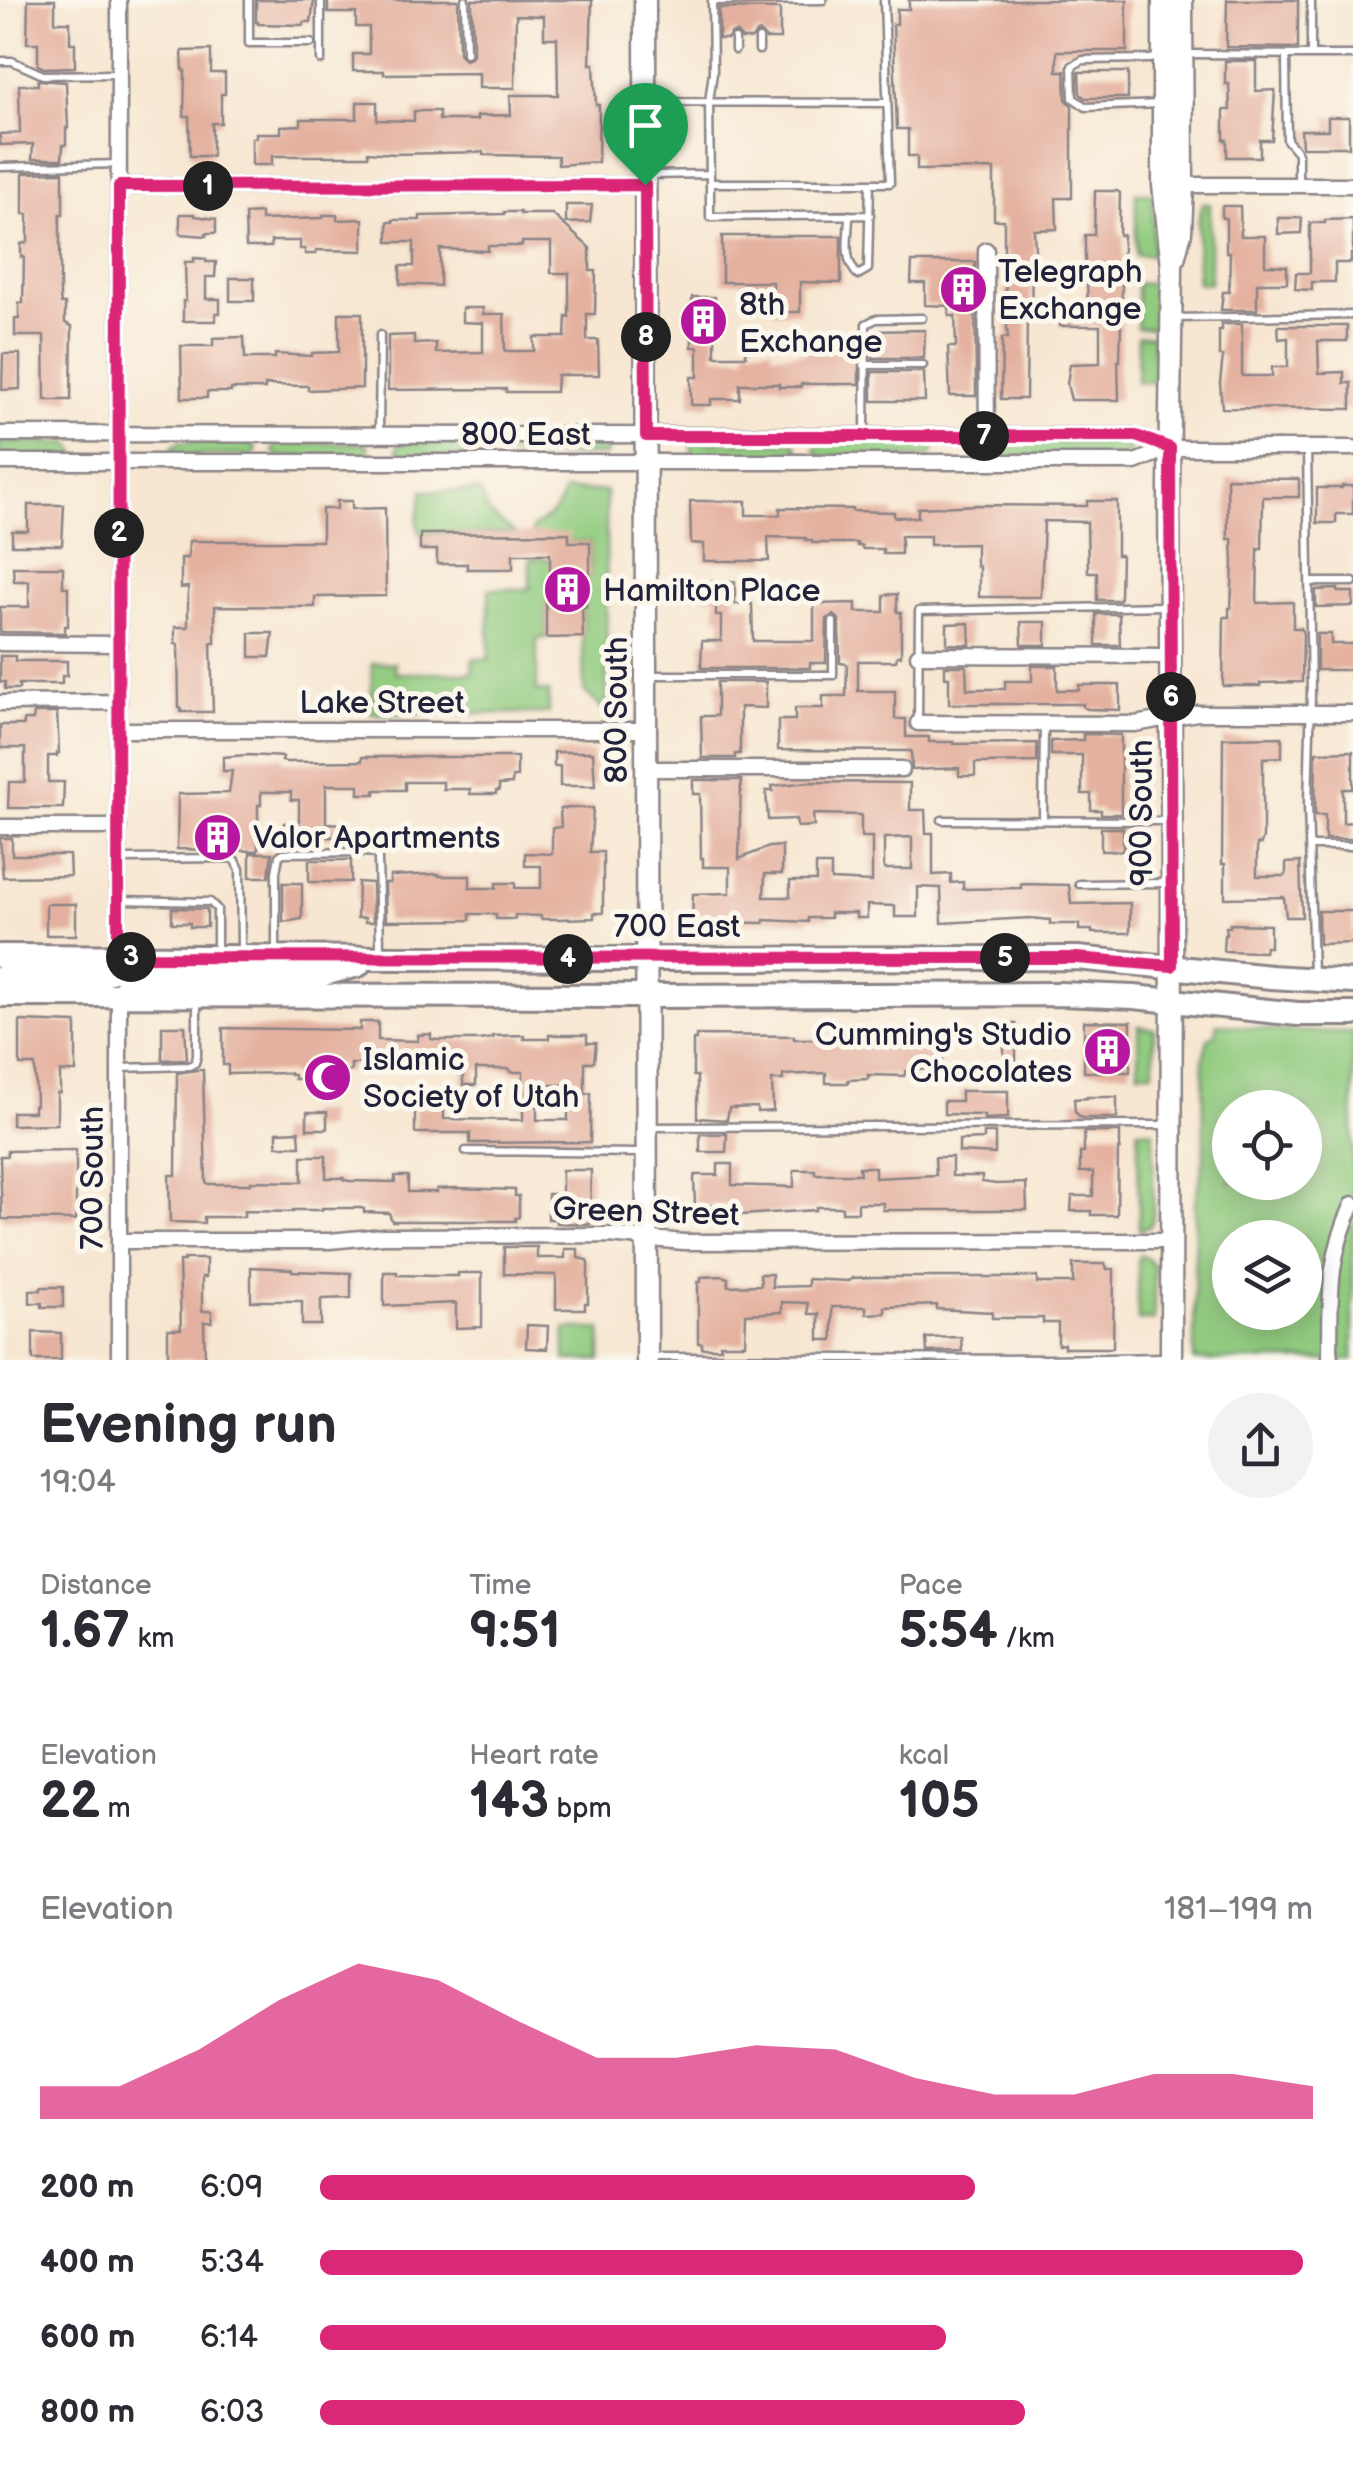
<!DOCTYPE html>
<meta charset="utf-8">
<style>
:root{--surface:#fff;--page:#f2f2f3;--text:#2b2b33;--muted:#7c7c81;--accent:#db2777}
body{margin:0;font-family:"Balsamiq Sans",sans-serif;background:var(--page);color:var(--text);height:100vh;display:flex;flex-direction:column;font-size:38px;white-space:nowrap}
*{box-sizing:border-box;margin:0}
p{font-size:32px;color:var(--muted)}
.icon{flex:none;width:55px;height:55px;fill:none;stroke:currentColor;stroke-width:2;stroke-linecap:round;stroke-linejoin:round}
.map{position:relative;height:1360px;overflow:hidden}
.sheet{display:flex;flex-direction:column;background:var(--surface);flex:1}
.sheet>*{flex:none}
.buttons{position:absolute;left:1212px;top:1090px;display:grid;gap:20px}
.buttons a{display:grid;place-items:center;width:110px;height:110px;border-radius:50%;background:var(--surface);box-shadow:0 5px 25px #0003;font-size:50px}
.pin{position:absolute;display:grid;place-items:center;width:85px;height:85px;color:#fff;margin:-102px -42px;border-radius:50% 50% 50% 0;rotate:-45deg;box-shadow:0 0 10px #0007}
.pin .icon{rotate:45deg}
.km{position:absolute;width:50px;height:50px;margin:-25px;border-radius:50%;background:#222;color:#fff;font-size:28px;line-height:50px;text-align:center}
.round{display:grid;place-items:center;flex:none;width:105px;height:105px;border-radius:52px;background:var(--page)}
.summary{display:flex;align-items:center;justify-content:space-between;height:170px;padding:0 40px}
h1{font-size:55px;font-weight:700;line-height:75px}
.figures{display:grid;grid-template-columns:repeat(3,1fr);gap:15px;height:170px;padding:10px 40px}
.figures div{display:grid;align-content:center}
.figures b{font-size:50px;font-weight:700}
.figures small{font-size:28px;font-weight:400}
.figures p{font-size:28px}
.chart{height:280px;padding:20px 40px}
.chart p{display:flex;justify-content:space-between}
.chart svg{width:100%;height:180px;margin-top:10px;fill:var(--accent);opacity:.7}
ul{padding:0 40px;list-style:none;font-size:32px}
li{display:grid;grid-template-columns:160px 120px 1fr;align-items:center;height:75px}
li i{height:25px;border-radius:12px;background:var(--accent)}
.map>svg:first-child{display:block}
.green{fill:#91cb7f;stroke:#5a765d;stroke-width:2.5;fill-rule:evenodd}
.building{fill:#e4b09f;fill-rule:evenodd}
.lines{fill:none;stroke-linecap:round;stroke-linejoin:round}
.lane-casing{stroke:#8c8486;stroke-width:11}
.street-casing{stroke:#8c8486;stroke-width:19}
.secondary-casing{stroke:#8c8486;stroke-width:25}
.primary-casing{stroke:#8c8486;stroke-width:28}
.lane{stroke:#fff;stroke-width:6}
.street{stroke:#fff;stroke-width:14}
.secondary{stroke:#fff;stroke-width:20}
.primary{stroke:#fff;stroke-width:22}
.route-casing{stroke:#fff;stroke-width:20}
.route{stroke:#db2777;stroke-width:12}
.labels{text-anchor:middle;stroke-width:10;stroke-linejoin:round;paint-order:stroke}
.poi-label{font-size:32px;fill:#22223b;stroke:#fbf7ec;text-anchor:start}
.street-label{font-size:32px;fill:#22223b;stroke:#fbf7ec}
</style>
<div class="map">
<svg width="1353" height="1360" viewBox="0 0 1353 1360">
<rect width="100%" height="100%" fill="#fbf7ec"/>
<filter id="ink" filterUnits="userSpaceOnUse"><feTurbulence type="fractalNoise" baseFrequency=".01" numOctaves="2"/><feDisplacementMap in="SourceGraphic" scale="20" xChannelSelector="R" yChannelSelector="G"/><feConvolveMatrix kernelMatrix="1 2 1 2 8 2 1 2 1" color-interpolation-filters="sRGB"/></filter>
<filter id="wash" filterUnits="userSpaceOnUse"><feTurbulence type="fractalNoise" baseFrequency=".0048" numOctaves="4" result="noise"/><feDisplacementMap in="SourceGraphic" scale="40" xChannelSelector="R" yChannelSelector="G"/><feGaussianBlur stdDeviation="2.25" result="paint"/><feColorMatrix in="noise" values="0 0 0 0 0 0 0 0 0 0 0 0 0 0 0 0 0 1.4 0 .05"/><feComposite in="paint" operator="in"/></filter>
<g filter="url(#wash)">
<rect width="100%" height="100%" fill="#f7e7d2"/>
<path class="green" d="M1136,193H1150L1153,196V252L1151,255H1136Z
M1202,203L1210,204V283H1197L1198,224Z
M1154,283V326L1152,328H1137V284Z
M1138,336H1152L1154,338V382H1137Z
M0,442L70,443L76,452L70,458H0Z
M179,442H250L255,445L256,452L252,456L174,455L172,447Z
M277,442L362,443L368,445V456L278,457L273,451Z
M404,442H477L482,443L486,450L482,456H401L397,450L398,445Z
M514,442H601C606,444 608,450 606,455L508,456L504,451L505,445Z
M697,442H792L796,444L798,450L795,456H694L691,448L693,444Z
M822,442H930L934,451L928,458L818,456L815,451L816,447Z
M1008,442L1126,443L1130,451L1126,457L1005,456L1001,453V447Z
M423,491H480L488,512L514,533L420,534L417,521Z
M564,491H606L607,710L605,711L584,691L582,607L586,606V577L590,576V542H569L532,533L533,527C550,518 559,509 564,491Z
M530,559H555L550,603H546V638L537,639V691L549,692V713L371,714L372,663H395L396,673H472L473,659H489V589H530Z
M1217,1024L1284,1031L1353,1032V1360H1194L1195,1202L1204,1158L1203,1059L1208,1039L1215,1034ZM1230,1108H1305V1182H1230ZM1230,1238H1305V1312H1230Z
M1138,1026L1154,1029V1069L1152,1072H1138Z
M1138,1130L1154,1131L1153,1219L1150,1226L1139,1230Z
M1140,1255L1149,1260L1154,1267V1320H1138V1259Z
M565,1329H601V1360H565Z"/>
<g id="blocks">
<path class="building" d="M28,0H55V22H70V43H75V67L44,68L38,65V43H27Z
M256,0H314L311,22H304V25L258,24V22H256Z
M328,0H458L459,53L465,60L470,58L473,54L472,0H592L590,64H594L596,105H599L598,162L558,165V156L483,155V152L394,154L368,152V156H272V165H252V138H256V133H281V126L301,125V119H357V102H377V120L414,121V111H439V120H477V116L511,115L510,95H558L557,38H544V16L516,15L515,88H479V73L384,74V71H353V54H369V27H356V13H328Z
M909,0H1127V51H1057V71H1065L1066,99L1072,106V198H1056L1057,229L1034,230L1036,268H1032L1031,316L1027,317L1026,399H1001L1002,338H1008L1006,314H1001V302H1005L1007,252H1004V220H994V169L917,170V156H908V129H897L893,24H897V9H909Z
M1227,0H1298V48L1226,47Z
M719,8L780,9V39H766L760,32L755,34L752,39H742L736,32L731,34L728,39H719Z
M211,50V73H225V94H221V123H212V156H190L189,116H184L185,71H183L182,51Z
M1225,61H1256V91L1275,90L1272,140H1260V157H1227V140H1224V110H1230L1229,84H1225Z
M1079,72H1128V98H1085L1080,94Z
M38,80L66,82L68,128H66V145H63L62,159H32L33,144L0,145V134L20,133L19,85H38Z
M1328,117H1349V147H1302L1301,130H1328Z
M63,172V214H60V297L61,304H65V323L72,326L71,400H45L44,336H15V319H19V303H23L24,257H21V244L28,242V214H23V173Z
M1095,191H1117L1120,193L1119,235H1123V247L1120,361H1118L1119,400H1071L1067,384L1070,364L1100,363V326H1060L1061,310L1088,311L1087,281H1059V267L1085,268V235H1094Z
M566,205H592L590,222L566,223Z
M1222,206H1240L1241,236H1265V265L1287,266V283H1257V310H1221L1223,292H1229L1230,252H1226V218H1222Z
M504,212H520V214H552L590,248V271H596L595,314H587V340H598L599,375H557L556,392H506V389L388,390V336L414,335V344L436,343V353L483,352V323L462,322V308H483V314H504L505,351H534V337H565L566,316L569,317V273H551V242H522V246H488V251L440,249V286L400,284V266H414V242H388V222H393V220H420V216L504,214Z
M261,213V220L323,218V215H337V220L363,219V251L316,250V254H305V249H300V241H271V247H246L245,214Z
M180,214H195V216L216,219V233H206V236L180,234Z
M1278,218H1302L1301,233L1278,234Z
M1353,219V254H1351V263H1335V282H1312V290L1295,289L1296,273H1310V223H1325V220Z
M722,236H841V283L800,282V312H773V282H722Z
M194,258L206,259V262H216L215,277H206V299H220V313H216V321H183V301H186L185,262H194Z
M912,262H975L976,396H950L948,347H956L955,316H949V306L925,305V283H911Z
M230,278H254V301H230Z
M692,297H715V356H746V348H772V354L805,353V350L859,351V384H801V387H779V384H740V399H711V405H691V377H698V347H692Z
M339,313H362V388L308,390V386L265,385V389H231V392H207V398H182L181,346H213V338L244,337L245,358H275V354L312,356V353L339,352Z
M1222,324H1242V376H1272V367H1288V338L1279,339L1278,326H1347V341H1318L1319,373L1344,372V383H1351V409L1222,408L1220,383L1223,356H1219V330H1222Z
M925,330L924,358H873V331Z
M3,354H20V389L2,390Z
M872,372H924L925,401H872Z
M1227,478L1299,479V497H1263L1262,549H1258L1257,603L1293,602V628H1301L1303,634L1302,682L1260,683V686H1223L1224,617H1229V608H1231L1233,563L1232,539H1228Z
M1342,486H1353V514H1336V523H1317V488H1342Z
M337,501H352V509L385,508L386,596L315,597V607L215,606V643H211L213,712H181V708H179L178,644H175V627H188V587L181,588V558H188L189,541H322V509H337Z
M690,501H746V515H780V508L852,509V511L894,512V517H918V508L978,505L1087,506V501H1117V555H1121L1120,596L1119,600H1097V572H1088L1087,522L1044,521L1041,597H979V566H976V544L930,545V536H901V554H883V549H862V546H857V543H812V540H806V538L768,537L769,561H704V544L691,543Z
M28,505H64L62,545H12V531H28Z
M569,533V542H590V577H586V607H582L583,637L546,638V603H550V554H513V569H467V564H437V550H420V534Z
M13,567H63V587H68V626H65V633L0,632V607H29V581H14Z
M704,581L735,582V604H752L753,641H814V604L856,603V612H884V595L897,594V612H901V656H897L896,661H858V691H895V719H906V737H929V742H954V744L1037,743V762L975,763V776H959V768L912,770L911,751L778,750V720H795V708H823V696H846L847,664L840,663L839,619L834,615L827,619L826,663H810V668H701L702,641H721V616H716V597H704Z
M1338,589V592H1353V606L1316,607V590Z
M1096,614H1119L1120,645H1096Z
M1021,622H1046V645H1022Z
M969,623L970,645L947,644V624Z
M250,633H273L270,657H250Z
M1317,634H1331V644H1353V670H1317Z
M0,656H15V661H67V676H62V684H19V689H5V682H0Z
M945,666H966L967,689H1005V681H1032V666H1057V690H1079V685H1120V710L1088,709L1083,707V704H949V677H945Z
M717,682H766V708L740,707V754H735V758H702L701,716H717Z
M34,713H57L59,753H57V756H48V782H64L63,808H8L9,782H25V748H0V725H24V720H33Z
M1083,734L1121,735V814H1101V810H1091V794H1082V755H1051V741L1083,740Z
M1282,737V757L1263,758V838L1261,844H1257V876H1284L1286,874V863L1300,862L1302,917H1286L1284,897L1225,898V864H1222L1223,738Z
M1353,751V789H1343V823L1353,822V839H1325V815H1315L1316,752Z
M554,752H593L595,786H560V766H554Z
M247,755L283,757L282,761L286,762L362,761V757H517V777H512V784L499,785V791H496V794H470V789H443V782H405V790H375V794H359V785H326V823L343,824V837H284V823H299V800H291V792H261V805H258V851L177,849L178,794L229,793L232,771H223V757Z
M693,780H741L739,859L769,847L782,846V874H765L764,897H790V881H816V865H831V880L872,882V837H861V815L813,814L814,826L797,827L796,819L768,820L766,791H773L772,786L808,782L910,783V810H925L926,833H933V875L951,874V883L963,882V889L1021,888V884L1069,885L1071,904L1130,903V933H1092V930H1079V924H1050V920L1030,918L942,923L941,888L918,887V917H895V906L867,905V918H856V913H830V918H808V922L764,920V923L714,922V925H698L699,920H692L693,894L730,893V867H703V858H701L700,794H693ZM912,837V869H884V838Z
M569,808H593L590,852H603V913H594V918L561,919H541V916L515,915V919H496V914H470V920L386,921L385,883H390V876L439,874V876H470V888H496V883H515V888H541V866H525V853L552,854V828L561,827L560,809Z
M1101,828H1123V851H1101Z
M0,838H12V855H69L70,876L3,877Z
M250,853H272L269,877H250Z
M309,860H351V882H309Z
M358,882L372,883L373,922H365V918H357Z
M283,883H302V919L283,922Z
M46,904H76V935H46Z
M172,908L207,909V927H190V923H172Z
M1318,911H1353V943L1319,944Z
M1230,924L1270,925V947H1265L1264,952L1223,951L1224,935H1226V927H1230Z
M20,1021L76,1023V1072H60V1093H57V1124L12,1125V1112H34V1105H36L35,1065H20Z
M1084,1021L1131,1022L1130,1072H1084Z
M360,1022H378V1040L418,1041V1035L431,1034V1039L437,1040H479L493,1038V1036L524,1035V1039H549V1035H587V1043H596L594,1062H585V1094L591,1093L590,1142L470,1143V1133H415V1107H431V1095H444V1119L523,1120V1072H510V1069H476V1085H463V1062L351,1064V1071H340V1064H317L311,1065V1079H294V1075H290V1073L228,1074V1065H223V1028L360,1030ZM537,1085H568V1120H537Z
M1004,1024H1016V1060H1004Z
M162,1026H185L187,1059L162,1060Z
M897,1033L904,1034V1044H928V1040H943V1059H939L940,1068L906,1071L904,1076L868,1075V1079L848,1080V1083H826V1073L783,1075V1080H772L773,1111L757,1112V1107L729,1108L727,1120L697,1118V1076H693V1040H696V1035L794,1036V1039H818L891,1036Z
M196,1070H203L206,1182L208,1184H251V1181L302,1182V1156H326V1178H344V1180L350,1181L395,1182V1176H408V1192H437V1189L456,1188L515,1190V1196H519V1217L515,1218V1221H392L389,1213L364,1212V1209L361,1208H322V1210H293V1212L244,1211V1217H204V1223L170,1222L169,1175H176L177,1073Z
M961,1091H1008V1118L984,1119V1115L944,1114V1101H961Z
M1087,1097H1117V1118H1081L1075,1112L1074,1099L1087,1098Z
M307,1112H327V1129H307Z
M299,1131L300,1146H277V1132Z
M1084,1132H1120V1149H1118L1117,1215H1091V1211H1071L1072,1196H1093V1172H1080V1153H1084Z
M984,1133H995V1154L959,1152V1140L984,1139Z
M700,1134H727L726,1152H700Z
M76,1150V1220L2,1219L0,1156H7V1151Z
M935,1157H952V1176H982V1182L996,1184L1026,1183L1027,1210H883V1203H858V1212H842V1207H816V1210L741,1215L740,1211H734V1205L695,1206L694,1178L695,1175H718V1164H732V1185L794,1187V1170H815V1174H860L859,1167H875V1178L936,1175Z
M562,1170H591L590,1224L556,1223V1219H548V1194H562Z
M504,1247H537V1258H565V1249H578V1258L588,1260V1303H585V1309H556V1275L504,1274Z
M184,1259H206V1277H202V1311H212V1322H204L205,1360H168V1329H181L179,1261H184Z
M1073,1264H1105L1107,1269H1114L1113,1348H1064V1344L1058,1345V1323H1043V1318H992V1312L937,1309V1305L885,1307V1313L866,1314V1307H832L833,1340H819V1314H809L808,1303L782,1302V1312L746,1314L745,1344H720L721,1348H702V1343H698V1282H701V1277L723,1276L728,1278V1286L761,1285L760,1274H772V1287L808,1286V1279L849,1281L852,1278L875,1277H1037V1283H1073Z
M251,1267L292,1269V1271L351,1273V1298L321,1299V1325H302V1301H251Z
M384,1272H397V1275L434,1276H458V1273H482V1327L456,1328V1303L384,1306Z
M41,1287H63V1307H42V1303H30V1290H41Z
M527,1325L548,1326L547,1349L526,1348Z
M33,1332L61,1333V1360H33Z
M961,1337L962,1351L927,1352L926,1338Z"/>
</g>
</g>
<g filter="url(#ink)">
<use href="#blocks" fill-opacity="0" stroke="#8c8486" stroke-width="2.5"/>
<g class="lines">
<defs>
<path id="lane" d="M249,0V43H311
M321,0V60
M465,0L466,53
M823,0L712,1L713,72L709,102L710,183H890L884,0
M759,39V50
M735,50V39
M1187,54L1311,55V0
M1286,55L1287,140L1298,153V184
M1311,55H1353
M1160,56L1150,59L1083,60L1072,66L1073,98L1086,107L1160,104
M0,61H12L43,75L118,74
M648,102L887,103
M0,167L118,164
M650,175L709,174
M710,183V217L870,215
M849,215C849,235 842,260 858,275L868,269L870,183
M1174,318L1353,315
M864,365H923
M379,434L380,335
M865,434L866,324L876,319L922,318
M1307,448L1311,694L1308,805L1313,974
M1311,582H1353
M652,675H833V622
M918,722L919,611L1165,606
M942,820L1165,821
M1043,820L1044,726
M1311,846H1353
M120,859L231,858L236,861L240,869L241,950
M1079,884L1166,883
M119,900L210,902L217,909V951
M276,953V872L279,856L283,853L368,852L376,854L378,858L380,947L385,953
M120,1068L189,1066L195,1063L197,1056V1002
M648,1127L1165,1125
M466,1151L640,1153
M653,1357L1045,1359L1166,1357"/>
<path id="street" d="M1174,185H1353
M119,186L645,185
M986,250L987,462
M0,434L1135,436L1170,448H1353
M0,462H1135L1170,448
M0,643L119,644
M918,655L1171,656
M0,703L119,702
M918,723L1135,724L1197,713H1353
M119,730H646
M646,769H902
M0,827H119
M118,957L119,0
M119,996V1360
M119,1241H329L383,1236L609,1235L684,1242L1171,1241
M1330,1360C1331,1298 1326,1262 1353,1204"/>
<path id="secondary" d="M645,0L647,1360
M1163,0V185L1172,266L1169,488L1172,883L1171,1360
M1174,259L1181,232L1183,185L1182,0"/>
<path id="primary" d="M0,956L609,959L1077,958L1271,977L1353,982
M0,978L94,977L113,971L118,957
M0,995L646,996L1060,994L1134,997L1298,1014H1353
M119,996L133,981L151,977L319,975L358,965"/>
</defs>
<use href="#lane" class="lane-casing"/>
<use href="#street" class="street-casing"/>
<use href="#secondary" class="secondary-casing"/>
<use href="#primary" class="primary-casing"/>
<use href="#lane" class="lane"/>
<use href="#street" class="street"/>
<use href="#secondary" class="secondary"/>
<use href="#primary" class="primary"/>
</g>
</g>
<g class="lines" filter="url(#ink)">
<defs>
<path id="route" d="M645,185L646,436H1136L1170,448L1172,966L1077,958L118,957L119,186Z"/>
</defs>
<use href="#route" class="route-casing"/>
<use href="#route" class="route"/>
</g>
<defs>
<symbol id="building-disc" viewBox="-11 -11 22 22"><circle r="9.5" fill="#b5179e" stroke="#fbf7ec"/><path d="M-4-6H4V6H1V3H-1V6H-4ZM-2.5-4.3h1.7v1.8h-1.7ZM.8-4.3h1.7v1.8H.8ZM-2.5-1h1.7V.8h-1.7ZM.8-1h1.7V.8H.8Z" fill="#fff"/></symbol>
<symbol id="mosque-disc" viewBox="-11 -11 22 22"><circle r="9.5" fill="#b5179e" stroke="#fbf7ec"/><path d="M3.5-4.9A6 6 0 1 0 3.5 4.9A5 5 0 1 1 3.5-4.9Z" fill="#fff"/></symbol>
</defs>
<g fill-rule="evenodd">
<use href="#building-disc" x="936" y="262" width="55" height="55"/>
<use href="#building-disc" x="676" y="294" width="55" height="55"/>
<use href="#building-disc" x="540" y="562" width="55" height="55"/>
<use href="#building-disc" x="190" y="810" width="55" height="55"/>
<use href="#building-disc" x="1080" y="1024" width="55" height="55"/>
<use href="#mosque-disc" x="300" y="1050" width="55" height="55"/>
</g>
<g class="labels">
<g class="poi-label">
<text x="998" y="282">Telegraph<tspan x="998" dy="37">Exchange</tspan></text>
<text x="739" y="315">8th<tspan x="739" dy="37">Exchange</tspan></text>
<text x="603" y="601">Hamilton Place</text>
<text x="253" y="848">Valor Apartments</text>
<text x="1072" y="1045" text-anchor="end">Cumming's Studio<tspan x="1072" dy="37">Chocolates</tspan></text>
<text x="363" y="1070">Islamic<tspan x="363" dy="37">Society of Utah</tspan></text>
</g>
<g class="street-label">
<text x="526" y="445">800 East</text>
<text x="382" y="713">Lake Street</text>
<text transform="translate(616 710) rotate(-90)" y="11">800 South</text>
<text transform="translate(1141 813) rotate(-90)" y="11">900 South</text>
<text x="677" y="937">700 East</text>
<text transform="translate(92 1178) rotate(-90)" y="11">700 South</text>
<text transform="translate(646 1211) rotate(2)" y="11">Green Street</text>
</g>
</g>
</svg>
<div class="buttons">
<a><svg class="icon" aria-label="locate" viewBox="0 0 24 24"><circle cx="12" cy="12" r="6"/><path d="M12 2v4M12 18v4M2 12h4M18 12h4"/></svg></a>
<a><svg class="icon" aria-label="layers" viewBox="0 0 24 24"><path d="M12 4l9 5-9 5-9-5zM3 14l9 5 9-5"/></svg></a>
</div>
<div class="pin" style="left:645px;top:185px;background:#1e9e55"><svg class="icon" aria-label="arrive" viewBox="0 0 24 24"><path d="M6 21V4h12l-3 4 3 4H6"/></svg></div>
<b class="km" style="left:208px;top:186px">1</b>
<b class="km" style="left:119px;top:533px">2</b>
<b class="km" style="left:131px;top:957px">3</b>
<b class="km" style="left:568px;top:959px">4</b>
<b class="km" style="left:1005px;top:958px">5</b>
<b class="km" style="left:1171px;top:697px">6</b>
<b class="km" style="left:984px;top:436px">7</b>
<b class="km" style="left:646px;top:337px">8</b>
</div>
<section class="sheet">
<div class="summary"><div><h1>Evening run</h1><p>19:04</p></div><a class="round"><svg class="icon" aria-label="share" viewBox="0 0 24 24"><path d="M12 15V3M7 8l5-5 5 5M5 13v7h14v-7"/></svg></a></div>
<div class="figures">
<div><p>Distance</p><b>1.67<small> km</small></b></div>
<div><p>Time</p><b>9:51</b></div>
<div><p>Pace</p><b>5:54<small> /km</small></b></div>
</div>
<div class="figures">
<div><p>Elevation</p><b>22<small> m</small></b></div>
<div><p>Heart rate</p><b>143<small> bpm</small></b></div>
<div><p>kcal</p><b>105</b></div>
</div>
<div class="chart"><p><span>Elevation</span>181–199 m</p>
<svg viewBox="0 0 160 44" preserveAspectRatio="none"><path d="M0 44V36L10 36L20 27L30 15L40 6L50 10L60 20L70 29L80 29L90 26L100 27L110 34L120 38L130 38L140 33L150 33L160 36V44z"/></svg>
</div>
<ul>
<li><b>200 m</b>6:09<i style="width:66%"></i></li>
<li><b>400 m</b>5:34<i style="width:99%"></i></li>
<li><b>600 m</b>6:14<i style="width:63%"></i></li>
<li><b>800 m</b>6:03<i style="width:71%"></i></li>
</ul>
</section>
